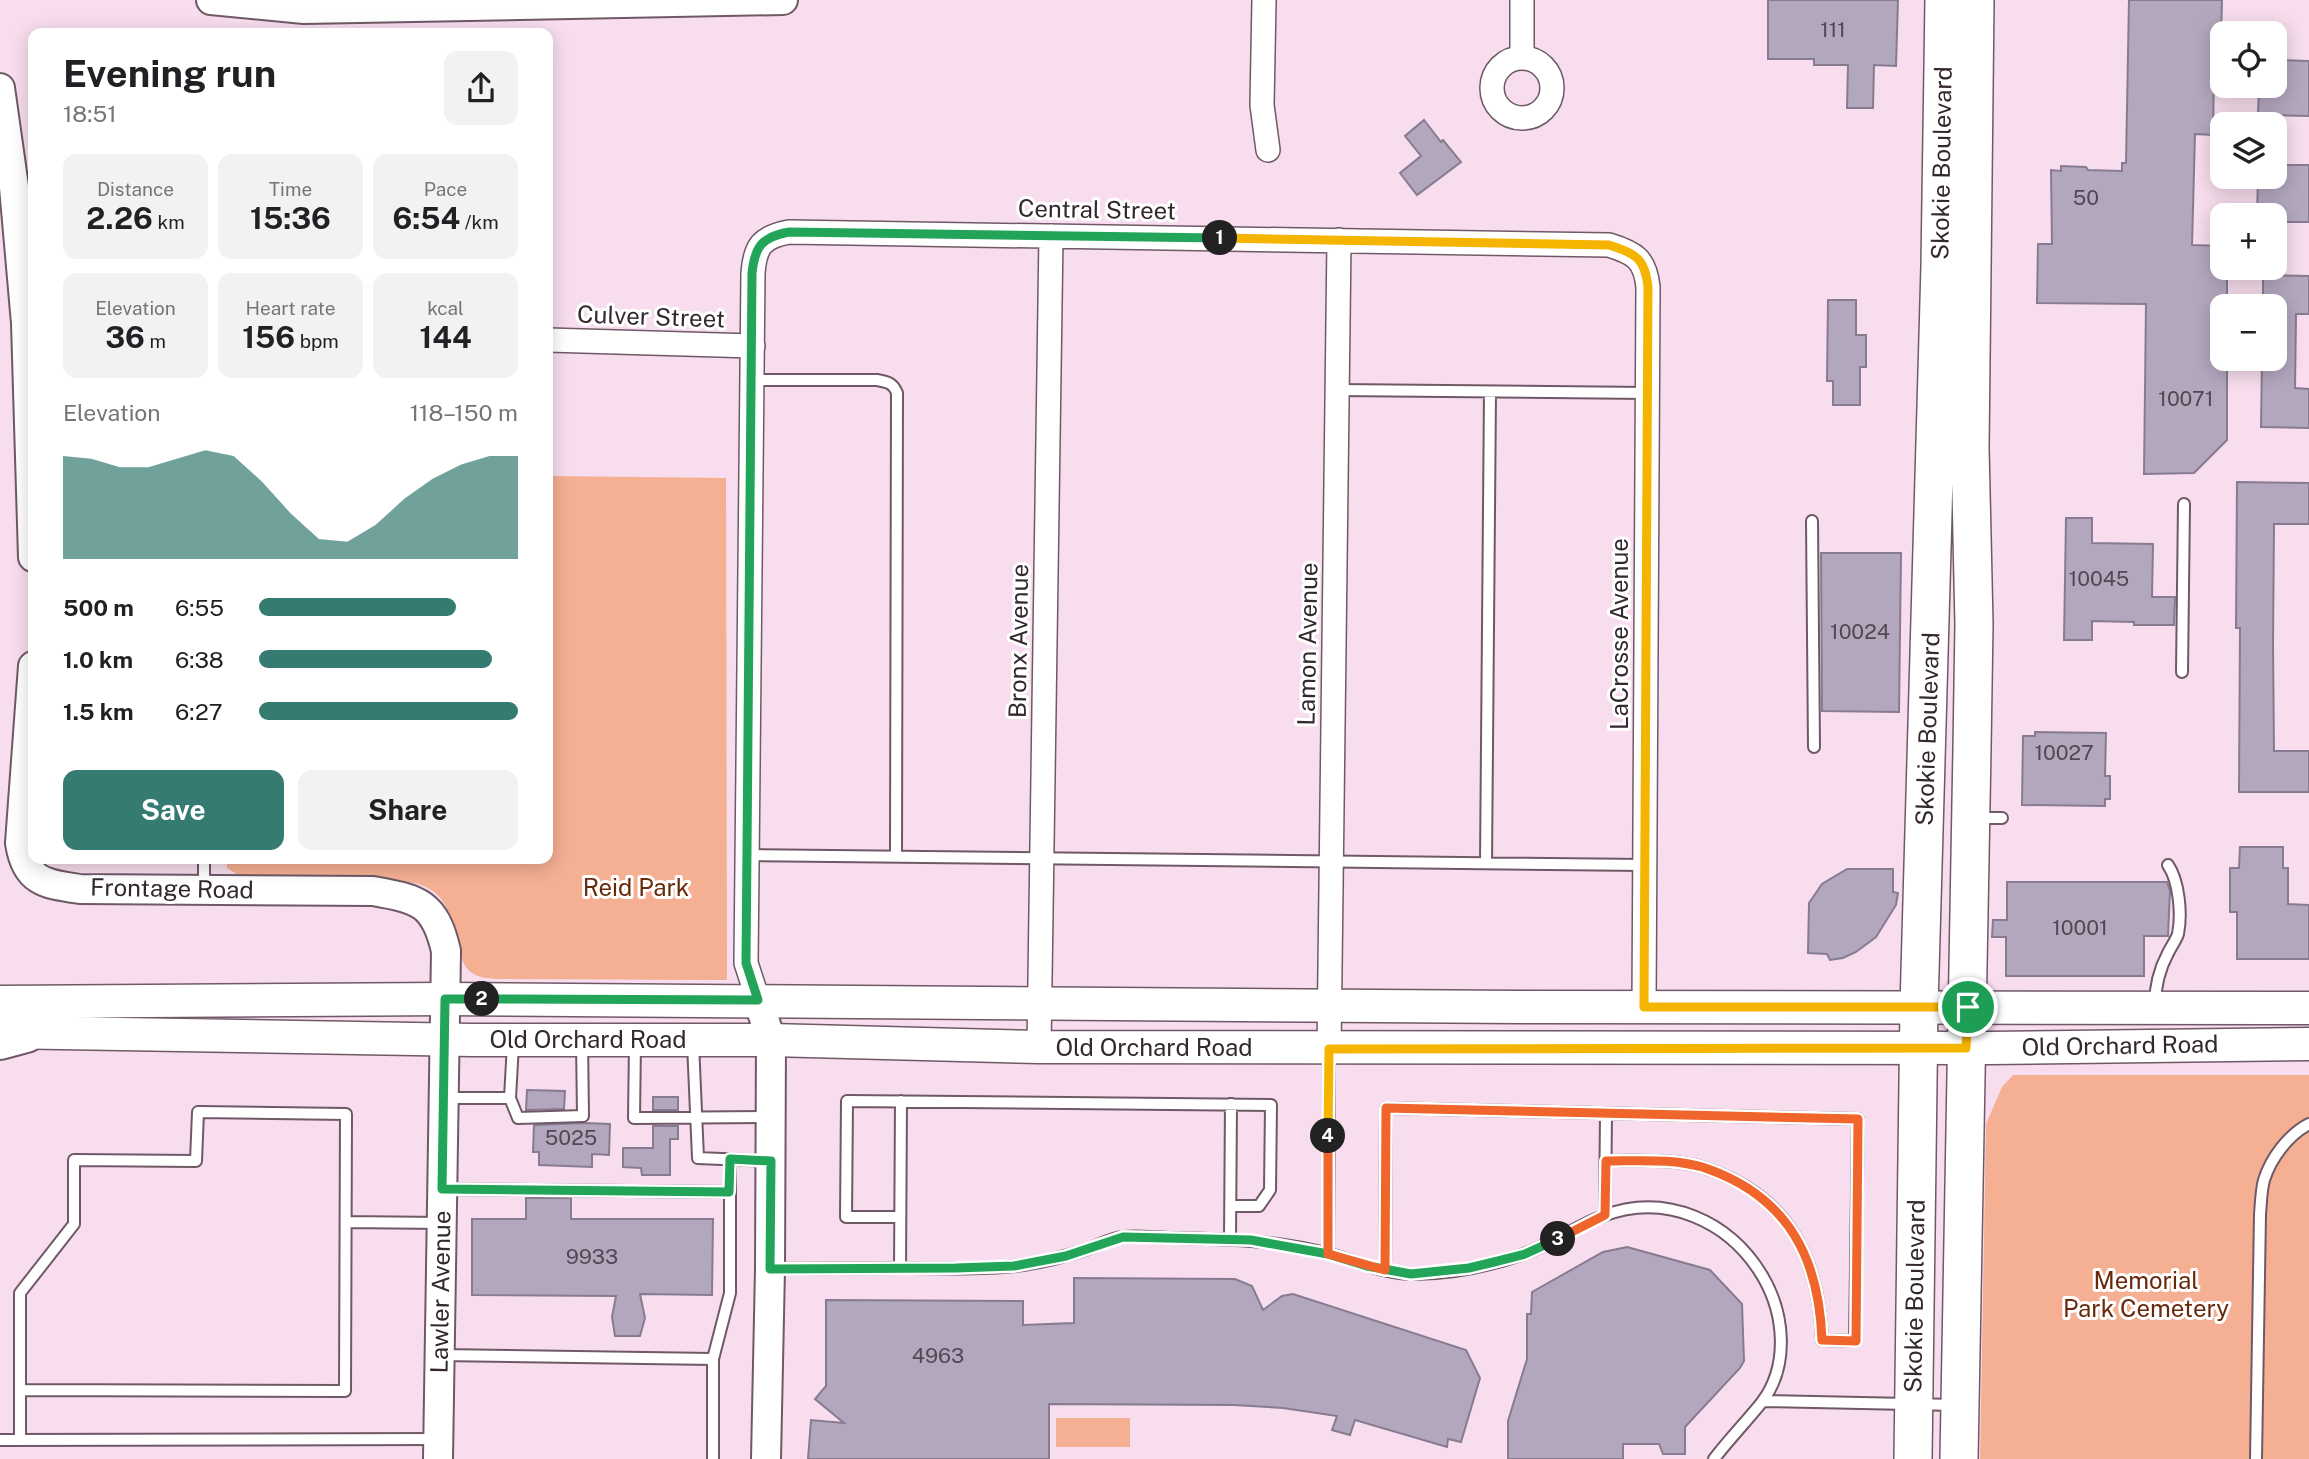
<!DOCTYPE html>
<meta charset="utf-8">
<style>
:root{--surface:#fff;--page:#f2f2f2;--text:#202124;--muted:#757577;--accent:#357b72}
body{margin:0;font-family:"Public Sans",sans-serif;background:var(--page);color:var(--text);height:100vh;display:flex;flex-direction:column;font-size:26px;white-space:nowrap}
*{box-sizing:border-box;margin:0}
p{font-size:23px;color:var(--muted)}
.icon{flex:none;width:38px;height:38px;fill:none;stroke:currentColor;stroke-width:2;stroke-linecap:round;stroke-linejoin:round}
.map{position:relative;flex:1;overflow:hidden}
.drawer{position:absolute;left:28px;top:28px;width:525px;height:836px;display:flex;flex-direction:column;background:var(--surface);border-radius:14px;box-shadow:0 4px 18px #0003}
.drawer>*{flex:none}
.tools{position:absolute;left:2210px;top:21px;display:grid;gap:14px}
.tools a{display:grid;place-items:center;width:77px;height:77px;border-radius:14px;background:var(--surface);box-shadow:0 4px 18px #0003;font-size:35px}
.pin{position:absolute;display:grid;place-items:center;width:60px;height:60px;color:#fff;margin:-30px;border:4px solid #fff;border-radius:50%;box-shadow:0 2px 7px #0007}
.km{position:absolute;width:35px;height:35px;margin:-18px;border-radius:50%;background:#222;color:#fff;font-size:19px;line-height:35px;text-align:center}
.round{display:grid;place-items:center;flex:none;width:74px;height:74px;border-radius:14px;background:var(--page)}
.headline{display:flex;align-items:center;justify-content:space-between;height:119px;padding:0 35px}
h1{font-size:38px;font-weight:700;line-height:52px}
.figures{display:grid;grid-template-columns:repeat(3,1fr);gap:10px;height:119px;padding:7px 35px}
.figures div{display:grid;align-content:center;border-radius:14px;background:var(--page);text-align:center}
.figures b{font-size:30px;font-weight:700}
.figures small{font-size:19px;font-weight:400}
.figures p{font-size:19px}
.chart{height:196px;padding:14px 35px}
.chart p{display:flex;justify-content:space-between}
.chart svg{width:100%;height:126px;margin-top:7px;fill:var(--accent);opacity:.7}
.cta{display:flex;gap:14px;margin-top:auto;padding:14px 35px}
.cta a{flex:1;height:80px;border-radius:14px;background:var(--accent);color:#fff;font-size:28px;font-weight:700;line-height:80px;text-align:center}
.cta a+a{background:var(--page);color:var(--text)}
ul{padding:0 35px;list-style:none;font-size:23px}
li{display:grid;grid-template-columns:112px 84px 1fr;align-items:center;height:52px}
li i{height:18px;border-radius:9px;background:var(--accent)}
.map>svg:first-child{display:block}
.green{fill:#f5af92}
.building{fill:#b3a7be;stroke:#877b91;stroke-width:2}
.lines{fill:none;stroke-linecap:round;stroke-linejoin:round}
.service-casing{stroke:#6f5967;stroke-width:14}
.minor-casing{stroke:#6f5967;stroke-width:26}
.tertiary-casing{stroke:#6f5967;stroke-width:32}
.secondary-casing{stroke:#6f5967;stroke-width:35}
.primary-casing{stroke:#6f5967;stroke-width:40}
.motorway-casing{stroke:#6f5967;stroke-width:42}
.service{stroke:#fff;stroke-width:10}
.minor{stroke:#fff;stroke-width:23}
.tertiary{stroke:#fff;stroke-width:28}
.secondary{stroke:#fff;stroke-width:32}
.primary{stroke:#fff;stroke-width:37}
.motorway{stroke:#fff;stroke-width:38}
.split-1-casing{stroke:#fff;stroke-width:14}
.split-2-casing{stroke:#fff;stroke-width:14}
.split-3-casing{stroke:#fff;stroke-width:14}
.split-4-casing{stroke:#fff;stroke-width:14}
.split-5-casing{stroke:#fff;stroke-width:14}
.split-1{stroke:#f5b400;stroke-width:9}
.split-2{stroke:#22a559;stroke-width:9}
.split-3{stroke:#22a559;stroke-width:9}
.split-4{stroke:#f0652b;stroke-width:9}
.split-5{stroke:#f5b400;stroke-width:9}
.labels{text-anchor:middle;stroke-width:6;stroke-linejoin:round;paint-order:stroke}
.number-label{font-size:21px;fill:#524852}
.street-label{font-size:24px;fill:#32282e;stroke:#fff}
.park-label{font-size:24px;fill:#68290b;stroke:#fff}
</style>
<div class="map">
<svg width="2309" height="1459" viewBox="0 0 2309 1459">
<rect width="100%" height="100%" fill="#f7dded"/>
<path class="green" d="M548,476L726,478L727,980L497,979C488,978 478,978 471,972C451,957 463,908 428,888C399,873 319,880 284,880C272,880 256,883 246,879C240,876 233,872 227,868V859H548Z
M2013,1075H2309V1459H1980L1986,1124L2002,1087Z
M1056,1418H1130V1447H1056Z"/>
<path class="building" d="M1768,0H1898L1896,66L1874,65L1873,108H1847L1848,65H1814V59H1768Z
M2129,0H2222L2220,74L2214,73L2213,135L2195,134L2192,245L2222,246V268H2227V306H2222V359H2227V440L2194,473L2144,474L2146,304L2037,303L2038,244H2052L2051,170L2061,171V166L2086,167L2088,170L2122,171V163H2126Z
M2275,60L2309,61V116L2258,115L2259,86H2275Z
M1424,120L1441,142L1443,140L1461,162L1417,195L1400,173L1421,156L1405,136Z
M2275,165H2309V222H2275V215H2257L2258,177H2275Z
M2263,275L2309,276V314H2296L2295,388L2309,389V428L2261,427L2262,359H2275V306H2263Z
M1828,300H1856V335H1866V367H1860V405H1833V381H1827Z
M2237,482L2309,483V524H2274L2273,644L2274,751H2309V792H2239L2240,628H2236Z
M2066,518H2092V543L2153,544L2152,597H2175L2174,625H2134V622L2092,621V640H2064Z
M1821,553H1901L1899,712L1822,711Z
M2035,732L2106,733L2105,776H2110V799H2105V806L2022,805L2023,736H2035Z
M2240,847H2283V868H2288V904L2309,905V959H2237V912H2230V868H2239Z
M1847,869H1893V892L1898,893L1896,905L1876,937L1856,952L1843,958L1830,960L1827,954L1808,953L1809,903L1822,884Z
M2007,882H2167L2170,891L2168,936H2144V976H2006V937H1992L1993,920H2007Z
M527,1090L565,1091L564,1109L526,1110Z
M653,1097H678V1110H653Z
M585,1123L610,1124L609,1155L592,1154V1167L539,1165V1152H533L534,1125Z
M653,1126H678V1139H670V1175H642L641,1168L623,1167V1148H653Z
M526,1198H571V1219H713L712,1295L640,1294L645,1318L640,1336H615L612,1317L616,1296L472,1295V1219H526Z
M1627,1247L1710,1270L1742,1304L1744,1361L1740,1368L1685,1427V1454H1663L1659,1444H1623V1459H1508V1421L1527,1359V1314H1531L1532,1292L1603,1252Z
M1074,1278L1235,1279L1252,1286L1263,1310L1282,1296L1293,1294L1466,1350L1480,1378L1461,1442L1448,1439L1447,1447L1355,1420L1350,1435L1332,1430L1337,1416L1283,1408L1234,1405L1049,1404V1459H808L811,1420L844,1423L815,1399L826,1386V1300L1023,1301V1325L1074,1323Z"/>
<g class="lines">
<defs>
<path id="service" d="M753,380H877C888,382 893,383 897,393L896,856
M1337,390L1648,393
M1812,521L1814,747
M2182,672L2184,504
M1977,818H2002
M747,855L1645,865
M1486,863L1490,392
M204,890V859
M2155,1005C2155,986 2159,970 2168,953C2171,947 2176,940 2178,934C2182,914 2179,881 2168,865
M635,1043L634,1118L770,1117
M693,1043L698,1158L770,1161
M446,1098H510L513,1044
M510,1098L518,1118L583,1116L582,1041
M442,1189L729,1192
M1605,1215L1606,1114
M899,1217H846L847,1101L1271,1105L1270,1190L1259,1206H1231
M346,1222L442,1223
M1230,1239L1231,1104
M1328,1253L1329,1050
M900,1268L901,1101
M770,1269C816,1269 862,1268 908,1268C943,1268 979,1270 1015,1266C1040,1263 1064,1257 1088,1249C1099,1245 1111,1238 1123,1237C1139,1235 1157,1238 1173,1238C1226,1239 1277,1240 1329,1254C1357,1261 1384,1274 1414,1274C1451,1274 1489,1266 1524,1254C1552,1244 1576,1226 1603,1216C1666,1192 1730,1221 1763,1277C1785,1315 1789,1366 1762,1402C1747,1421 1729,1439 1714,1459
M1385,1270L1386,1108L1858,1119L1855,1341L1822,1340C1819,1259 1789,1197 1708,1169C1676,1158 1639,1161 1606,1161
M440,1355L713,1359
M20,1390L345,1391L346,1114L198,1112L196,1161L74,1160V1224L20,1293V1439
M1763,1401L1956,1405
M0,1440L438,1439
M713,1459V1359L730,1293V1159
M2256,1459L2260,1214C2261,1204 2261,1191 2264,1180C2271,1158 2288,1135 2309,1124"/>
<path id="minor" d="M1264,0L1262,105L1268,150
M1522,0V58
M1492 88a30 30 0 1 1 60 0a30 30 0 1 1-60 0Z
M548,340L753,346
M758,1000L746,963L753,273C755,246 762,237 789,232L1609,245C1635,253 1645,259 1648,287L1644,1007
M1039,1047L1051,236
M1329,1049L1339,240"/>
<path id="tertiary" d="M211,0L304,9L783,0
M0,88L14,187L26,323L33,557
M33,666L20,843C26,882 45,884 80,889L373,891C419,899 435,903 446,951L438,1459
M758,1000L771,1040L770,1269L766,1459"/>
<path id="secondary" d="M0,1002L445,999L1519,1007L2309,1008
M1,1032L472,1040H771L1039,1047L1990,1048L2309,1044"/>
<path id="primary" d="M1913,1459L1919,1007L1940,266L1944,0
M1959,1459L1972,748L1974,624L1970,448L1975,0"/>
<path id="motorway" d="M0,1040L26,1033"/>
</defs>
<use href="#service" class="service-casing"/>
<use href="#minor" class="minor-casing"/>
<use href="#tertiary" class="tertiary-casing"/>
<use href="#secondary" class="secondary-casing"/>
<use href="#primary" class="primary-casing"/>
<use href="#motorway" class="motorway-casing"/>
<use href="#service" class="service"/>
<use href="#minor" class="minor"/>
<use href="#tertiary" class="tertiary"/>
<use href="#secondary" class="secondary"/>
<use href="#primary" class="primary"/>
<use href="#motorway" class="motorway"/>
</g>
<g class="lines">
<defs>
<path id="split-1" d="M1220,238L1609,245C1635,253 1645,258 1648,287L1644,1007H1968"/>
<path id="split-2" d="M482,999L758,1000L746,963L752,273C755,246 762,237 789,232L1220,238"/>
<path id="split-3" d="M482,999H445L442,1189L729,1192L730,1159L771,1161L770,1269L956,1268L1014,1266L1066,1256L1123,1237L1251,1240L1328,1254L1367,1266L1411,1274L1469,1268L1494,1262L1525,1254L1558,1239"/>
<path id="split-4" d="M1328,1136V1254L1385,1270L1386,1108L1858,1119L1856,1341L1822,1340C1819,1259 1789,1198 1708,1169C1676,1158 1639,1161 1606,1161L1605,1215L1558,1239"/>
<path id="split-5" d="M1328,1136L1329,1049L1966,1048L1968,1007"/>
</defs>
<use href="#split-1" class="split-1-casing"/>
<use href="#split-2" class="split-2-casing"/>
<use href="#split-3" class="split-3-casing"/>
<use href="#split-4" class="split-4-casing"/>
<use href="#split-5" class="split-5-casing"/>
<use href="#split-1" class="split-1"/>
<use href="#split-2" class="split-2"/>
<use href="#split-3" class="split-3"/>
<use href="#split-4" class="split-4"/>
<use href="#split-5" class="split-5"/>
</g>
<g class="labels">
<g class="number-label">
<text x="1833" y="37">111</text>
<text x="2086" y="205">50</text>
<text x="2186" y="406">10071</text>
<text x="2099" y="586">10045</text>
<text x="1860" y="639">10024</text>
<text x="2064" y="760">10027</text>
<text x="2080" y="935">10001</text>
<text x="571" y="1145">5025</text>
<text x="592" y="1264">9933</text>
<text x="938" y="1363">4963</text>
</g>
<g class="street-label">
<text transform="translate(1942 163) rotate(-89)" y="8">Skokie Boulevard</text>
<text transform="translate(1097 210) rotate(1)" y="8">Central Street</text>
<text transform="translate(651 317) rotate(2)" y="8">Culver Street</text>
<text transform="translate(1620 634) rotate(-90)" y="8">LaCrosse Avenue</text>
<text transform="translate(1019 641) rotate(-89)" y="8">Bronx Avenue</text>
<text transform="translate(1308 644) rotate(-89)" y="8">Lamon Avenue</text>
<text transform="translate(1928 729) rotate(-88)" y="8">Skokie Boulevard</text>
<text transform="translate(172 889) rotate(1)" y="8">Frontage Road</text>
<text x="588" y="1048">Old Orchard Road</text>
<text transform="translate(2120 1046) rotate(-1)" y="8">Old Orchard Road</text>
<text x="1154" y="1056">Old Orchard Road</text>
<text transform="translate(441 1292) rotate(-89)" y="8">Lawler Avenue</text>
<text transform="translate(1915 1296) rotate(-89)" y="8">Skokie Boulevard</text>
</g>
<g class="park-label">
<text x="636" y="896">Reid Park</text>
<text x="2146" y="1289">Memorial<tspan x="2146" dy="28">Park Cemetery</tspan></text>
</g>
</g>
</svg>
<div class="tools">
<a><svg class="icon" aria-label="locate" viewBox="0 0 24 24"><circle cx="12" cy="12" r="6"/><path d="M12 2v4M12 18v4M2 12h4M18 12h4"/></svg></a>
<a><svg class="icon" aria-label="layers" viewBox="0 0 24 24"><path d="M12 4l9 5-9 5-9-5zM3 14l9 5 9-5"/></svg></a>
<a>+</a>
<a>−</a>
</div>
<div class="pin" style="left:1968px;top:1007px;background:#1e9e55"><svg class="icon" aria-label="arrive" viewBox="0 0 24 24"><path d="M6 21V4h12l-3 4 3 4H6"/></svg></div>
<b class="km" style="left:1220px;top:238px">1</b>
<b class="km" style="left:482px;top:999px">2</b>
<b class="km" style="left:1558px;top:1239px">3</b>
<b class="km" style="left:1328px;top:1136px">4</b>
<section class="drawer">
<div class="headline"><div><h1>Evening run</h1><p>18:51</p></div><a class="round"><svg class="icon" aria-label="share" viewBox="0 0 24 24"><path d="M12 15V3M7 8l5-5 5 5M5 13v7h14v-7"/></svg></a></div>
<div class="figures">
<div><p>Distance</p><b>2.26<small> km</small></b></div>
<div><p>Time</p><b>15:36</b></div>
<div><p>Pace</p><b>6:54<small> /km</small></b></div>
</div>
<div class="figures">
<div><p>Elevation</p><b>36<small> m</small></b></div>
<div><p>Heart rate</p><b>156<small> bpm</small></b></div>
<div><p>kcal</p><b>144</b></div>
</div>
<div class="chart"><p><span>Elevation</span>118–150 m</p>
<svg viewBox="0 0 160 44" preserveAspectRatio="none"><path d="M0 44V8L10 9L20 12L30 12L40 9L50 6L60 8L70 17L80 28L90 37L100 38L110 32L120 23L130 16L140 11L150 8L160 8V44z"/></svg>
</div>
<ul>
<li><b>500 m</b>6:55<i style="width:76%"></i></li>
<li><b>1.0 km</b>6:38<i style="width:90%"></i></li>
<li><b>1.5 km</b>6:27<i style="width:100%"></i></li>
</ul>
<div class="cta"><a>Save</a><a>Share</a></div>
</section>
</div>
